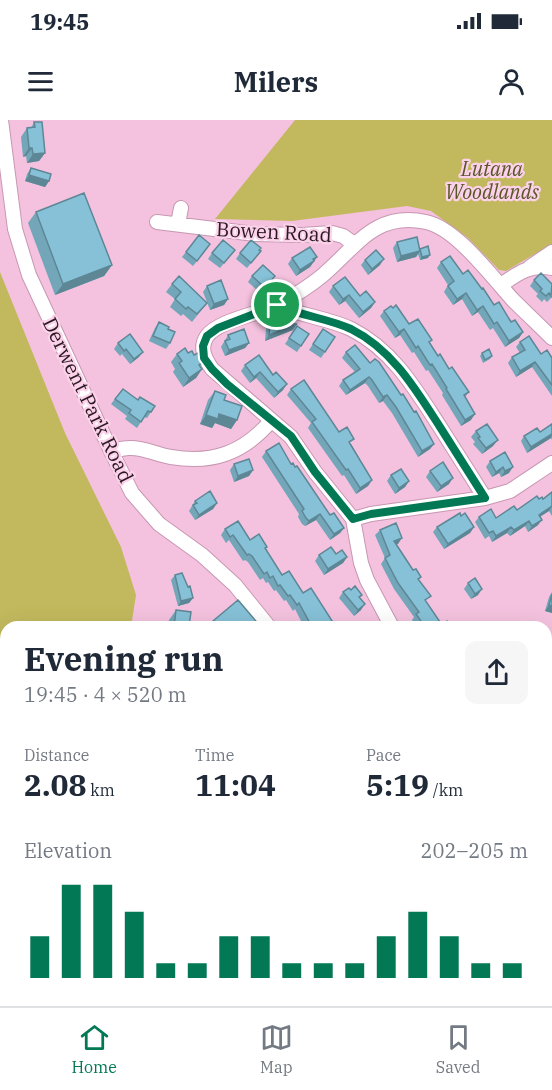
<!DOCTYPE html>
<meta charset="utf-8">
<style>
:root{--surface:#fff;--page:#f6f6f7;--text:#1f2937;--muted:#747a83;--line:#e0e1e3;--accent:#027854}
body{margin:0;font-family:"IBM Plex Serif",serif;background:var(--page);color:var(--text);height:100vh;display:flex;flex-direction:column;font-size:22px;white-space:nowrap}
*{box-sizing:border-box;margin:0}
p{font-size:20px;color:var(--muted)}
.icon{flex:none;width:33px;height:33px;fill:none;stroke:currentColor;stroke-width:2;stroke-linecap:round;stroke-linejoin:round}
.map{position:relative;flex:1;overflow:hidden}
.panel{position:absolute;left:0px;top:501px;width:552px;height:386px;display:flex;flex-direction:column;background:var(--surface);border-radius:18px 18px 0 0;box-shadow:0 6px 24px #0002}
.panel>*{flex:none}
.pin{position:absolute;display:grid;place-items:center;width:51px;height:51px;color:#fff;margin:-26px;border:3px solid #fff;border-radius:50%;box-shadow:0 2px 6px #0007}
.round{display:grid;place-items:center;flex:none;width:63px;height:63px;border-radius:12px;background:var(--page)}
.head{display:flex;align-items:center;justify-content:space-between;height:102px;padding:0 24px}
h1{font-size:33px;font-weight:700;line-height:45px}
.stats{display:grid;grid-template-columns:repeat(3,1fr);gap:9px;height:102px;padding:6px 24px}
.stats div{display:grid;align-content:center}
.stats b{font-size:30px;font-weight:700}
.stats small{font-size:16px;font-weight:400}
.stats p{font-size:16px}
.chart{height:168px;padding:12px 24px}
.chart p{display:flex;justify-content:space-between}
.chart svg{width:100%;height:108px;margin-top:6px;stroke:var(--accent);stroke-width:6}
.status{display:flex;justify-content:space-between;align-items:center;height:42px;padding:0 30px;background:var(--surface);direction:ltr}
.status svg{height:16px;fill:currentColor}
header{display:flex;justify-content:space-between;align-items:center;height:78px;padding:0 24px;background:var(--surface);font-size:27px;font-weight:700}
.menu{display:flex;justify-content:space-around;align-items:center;height:84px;border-top:2px solid var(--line);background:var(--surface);font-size:16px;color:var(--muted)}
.menu a{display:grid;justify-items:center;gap:3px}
.menu .current{color:var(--accent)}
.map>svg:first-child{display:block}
.green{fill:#c2b95e}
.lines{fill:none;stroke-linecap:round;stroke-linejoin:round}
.minor-casing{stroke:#c797b2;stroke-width:16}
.highway-casing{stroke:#c797b2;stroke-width:23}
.minor{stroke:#fff;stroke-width:14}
.highway{stroke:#fff;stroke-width:21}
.wall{fill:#73a6b9}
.shaded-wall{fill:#5e8796}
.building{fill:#86c1d7;stroke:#5e8796;stroke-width:1.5}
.route-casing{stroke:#fff;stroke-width:12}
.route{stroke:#027854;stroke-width:8}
.labels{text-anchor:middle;stroke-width:4.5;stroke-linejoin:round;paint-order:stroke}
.park-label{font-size:20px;font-style:italic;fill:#5a5629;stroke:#fbd2e9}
.street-label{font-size:20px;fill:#2a1822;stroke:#fbd2e9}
</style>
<div class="status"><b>19:45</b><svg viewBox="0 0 49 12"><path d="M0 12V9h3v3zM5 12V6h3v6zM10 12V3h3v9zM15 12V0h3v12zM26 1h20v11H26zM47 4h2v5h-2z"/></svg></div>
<header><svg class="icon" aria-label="menu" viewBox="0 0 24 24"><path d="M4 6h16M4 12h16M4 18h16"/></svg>Milers<svg class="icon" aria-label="person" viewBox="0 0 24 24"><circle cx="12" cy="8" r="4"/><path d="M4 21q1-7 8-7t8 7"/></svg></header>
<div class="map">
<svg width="552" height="886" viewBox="0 0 552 886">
<rect width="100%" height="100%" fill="#f4c2de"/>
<path class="green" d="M295,0H552V124L506,151L499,150L468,118L431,91L407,86L292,101L215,99Z
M0,152L65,313L121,427L136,475L131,507H6V584L0,582Z"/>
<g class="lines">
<defs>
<path id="minor" d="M1,0L15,109L29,155L111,331L132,373L159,404L202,435L235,465L269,507
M157,102L255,114L302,115L332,113L343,116L354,124
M178,104L181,88
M530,147L552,132
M501,165C518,153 530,144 552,148
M277,185C301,196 328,198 351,209C393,230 416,270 440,307C455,331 470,354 485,378
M111,331C117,330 123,328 129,328C143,327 157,335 171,337C213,344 243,333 271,301
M353,399L315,352L291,317L212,249C205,239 199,228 207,216C219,200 259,194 277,185C292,177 310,166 323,155C356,127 375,91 426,102C456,108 492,157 513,180C526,193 539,205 552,218
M392,507L367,460L361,443L353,399L371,394L485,378L510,371L552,343
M0,589L6,590
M546,605L552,609
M546,797L552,800
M311,880L318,886
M482,880L490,886
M57,886L61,880
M225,886L229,880"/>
<path id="highway" d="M0,619H6
M0,644H6
M546,708L552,709
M546,733L552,735"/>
</defs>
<use href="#minor" class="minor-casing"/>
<use href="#highway" class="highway-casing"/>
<use href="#minor" class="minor"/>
<use href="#highway" class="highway"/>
</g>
<path class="wall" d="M34,2L45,33L39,41L27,43L26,36L23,37L21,17L27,8H31Z
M31,48L49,61L45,67L25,61L27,54Z
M36,92L112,145L104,156L55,175L28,103Z
M397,122L420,129L428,138L420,140L418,134L416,137L397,142L393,128Z
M206,130L193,146L182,137L186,132Z
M259,130L261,131L247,148L236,139L240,133Z
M212,133L230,136L220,148L208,139Z
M317,137L310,147L296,156L288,144L292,138Z
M365,140L380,145L368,155L361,145Z
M441,142L463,154L523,212L519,218L505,227L493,208L490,210L478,192L472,196L462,179L453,185L444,172L448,165L437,148Z
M541,153L552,177L547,182L544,179L542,182L536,176L538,174L530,166L534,160Z
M252,156L271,162L262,171L261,170L259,172L248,162Z
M172,164L207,183L192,202L183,194L181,196L170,187L175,179L166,172Z
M207,166L228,179L224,185L210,190L203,172Z
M333,166L360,176L375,182L371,188L359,198L345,181L339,185L329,172Z
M384,191L409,204L430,223L438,236L469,272L465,277L471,300L461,306L442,275L443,273L428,250L426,251L414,232L412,233L400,215L395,218L380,196Z
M159,202L168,209L170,223L166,229L149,221L155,208Z
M270,203L293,210L265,221L266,209Z
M297,206L309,214L297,232L285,224Z
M323,209L335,217L321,238L309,230Z
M228,215L249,223L245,228L225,236L221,227Z
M520,222L541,234L552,238V276L532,247L516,257L508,243L512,237L520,233L516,227Z
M118,223L139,237L130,244L122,234L120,236L114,229Z
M346,232L434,324L430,329L418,337L392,293L383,281L379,283L368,266L365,263L346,275L339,266L343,260L355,252L342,238Z
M188,233L194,235L204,241L200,247L202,249L196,258L183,267L173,252L175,249L171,242L177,234Z
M482,233L492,236L490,239L483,243L480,236Z
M245,245L273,255L283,270L274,278L256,258L250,263L241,251Z
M123,269L138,280L155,286L147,298L144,297L137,308L125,299L127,296L111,284Z
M291,269L339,312L351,324L372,360L368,366L356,374L344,355L342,356L308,308L311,303L287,275Z
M215,271L224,280L237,300L231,309L215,303L212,308L200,304L208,280Z
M552,304V320L551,318L527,333L521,321L524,316L540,312Z
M476,311L493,326L482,334L473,324L475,322L471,317Z
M266,331L291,344L330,395L344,408L340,413L330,420L316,400L305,406L302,404L298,397L299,394L262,337Z
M505,332L509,353L501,357L499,353L492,357L486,347L490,341Z
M234,344L253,350L249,356L234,362L230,350Z
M430,351L449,364L437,372L426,357Z
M391,355L409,361L405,367L395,374L387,361Z
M552,372V396L549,391L540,397L538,405L528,412L525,406L510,416L507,413L492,422L489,416L485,419L475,402L479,397L496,398L517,390L539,379H543Z
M195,381L217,383L213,389L195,400L189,391Z
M461,396L474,407L470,413L444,429L433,412L437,407Z
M225,409L267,427L266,429L282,455L303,473L336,507H304L295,489L293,491L286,480L284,481L276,470L274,471L268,462L266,463L263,458L260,460L248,442L245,440L243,441L229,420L226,423L221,415Z
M380,410L398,424H396L413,450L421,457L419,460L426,482L442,505L452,507H417L412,500L414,497L394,469L381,444L385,438L375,415Z
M336,434L347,437L343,443L324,455L315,441L319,435Z
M175,455L193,478L189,483L178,486L171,460Z
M468,463L478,475L471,479L464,469Z
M343,472L362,475L360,478L361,490L354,496L339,478Z
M552,472V493L545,491L549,477Z
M176,490L188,507H168L169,500Z
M546,548L552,549V577L546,574Z
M546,613L552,618V679L548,677L546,680V652L548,653L546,651Z
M546,816H552V839L549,836L546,839Z
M6,880H35L31,886H8Z
M79,880H140L136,886H78L76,885Z
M161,880H178L174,886H165L166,885Z
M275,880H291L292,886H273V884Z
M348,880H375L379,886H352Z
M398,880H451L455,886H422L418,882L413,886H405Z
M524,880H546L552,886H530Z"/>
<path class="shaded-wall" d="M29,28H32L26,36L23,37Z
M45,33L39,41L27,43L33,34Z
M29,55L49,61L45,67L25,61Z
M420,131L416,137L397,142L401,136Z
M430,135L428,138L420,140L422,137Z
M317,137L310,147L296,156L300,150Z
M384,139L380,145L368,155L372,149Z
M112,145L104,156L55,175L63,164Z
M466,173L462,179L453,185L457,179Z
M349,175L345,181L339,185L343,179Z
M228,179L224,185L210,190L214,184Z
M375,182L371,188L359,198L363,192Z
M483,186L478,192L472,196L477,190Z
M297,204L293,210L265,221L269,215Z
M404,209L400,215L395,218L399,212Z
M523,212L519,218L505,227L509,221Z
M249,223L245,228L225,236L229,230Z
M143,232L139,237L130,244L134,239Z
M535,242L532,247L516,257L520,251Z
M202,249L196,258L183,267L189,258Z
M260,252L256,258L250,263L254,257Z
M369,257L365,263L346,275L350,270Z
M287,264L283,270L274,278L278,272Z
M387,275L383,281L379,283L383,277Z
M219,294L237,300L231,309L215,303L212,308L200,304L206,295Z
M475,294L471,300L461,306L465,300Z
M552,314L551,318L527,333L531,327Z
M498,320L493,326L482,334L486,328Z
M434,324L430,329L418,337L422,331Z
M503,347L499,353L492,357L496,352Z
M513,347L509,353L501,357L505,351Z
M253,350L249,356L234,362L238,356Z
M453,358L449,364L437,372L441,366Z
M372,360L368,366L356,374L360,368Z
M409,361L405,367L395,374L399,368Z
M217,383L213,389L195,400L199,395Z
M552,386L549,391L534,400L539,395Z
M320,394L316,400L305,406L309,401Z
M542,400L538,405L528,412L532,406Z
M529,401L525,406L510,416L514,410Z
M474,407L470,413L444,429L448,424Z
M511,407L507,413L492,422L496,416Z
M344,408L340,413L330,420L334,414Z
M402,418L398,424L390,427L394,421Z
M347,437L343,443L324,455L328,449Z
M482,469L478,475L471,479L475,474Z
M193,478L189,483L178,486L181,481Z
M365,484L361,490L354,496L358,490Z
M549,485L552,486V493L545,491Z
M417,880H419L413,886H411Z"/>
<path class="building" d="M34,2H42L45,33L33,34L32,28H29L27,8L35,7Z
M31,48L51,54L49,61L29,55Z
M84,73L112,145L63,164L36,92Z
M199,115L210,124L197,141L186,132Z
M417,117L420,131L401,136L397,122Z
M223,120L235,130L224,143L212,133Z
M251,120L261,128L259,130L261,131L251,143L240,133Z
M428,126L430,135L422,137L420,129Z
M310,127L317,137L313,139L314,141L300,150L292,138Z
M376,130L384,139L372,149L365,140Z
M450,136L463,154L468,150L482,169L483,168L494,185L499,182L511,202L515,200L523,212L509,221L497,202L494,204L483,186L477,190L466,173L457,179L448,166L454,161L441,142Z
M263,145L275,156L266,166L265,164L263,166L252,156Z
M541,153L552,164L551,176L549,173L546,176L540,171L542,169L534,160Z
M179,156L207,183L197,194L188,187L186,189L175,179L181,172L172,164Z
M345,157L360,176L366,171L375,182L363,192L349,175L343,179L333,166Z
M221,160L228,179L214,184L207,166Z
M396,185L409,204L418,199L432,220L429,222L438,236L440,234L449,249L452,247L469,272L464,275L475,294L465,300L446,269L447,268L432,244L430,245L418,226L416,228L404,209L399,212L384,191L391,186L393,188Z
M159,202L169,207L168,209L175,212L170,223L153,216Z
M270,203L297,204L269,215Z
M297,206L309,214L301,226L289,218Z
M244,209L249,223L229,230L225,221L230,219L228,215Z
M323,209L335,217L325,232L313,224Z
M130,214L143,232L134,239L126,229L124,231L118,223Z
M529,216L541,234L547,230L552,238V265L535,242L520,251L512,237L525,230L520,222Z
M355,225L370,243L375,239L379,242L401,275L403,274L414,292L416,291L434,324L422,331L396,287L387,275L383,277L372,260L369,257L350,270L343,260L360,249L346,232Z
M185,228L188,233L192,231L194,235L198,233L204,241L199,245L202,249L189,258L179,243L182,241L177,234Z
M489,229L492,236L485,240L482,233Z
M259,235L273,255L276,252L287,264L278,272L260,252L254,257L245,245Z
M304,260L339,312L347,307L354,319L349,322L372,360L360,368L348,349L346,350L312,302L316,299L291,269Z
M123,269L138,280L140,277L155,286L151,292L148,291L141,302L129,293L131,290L115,279Z
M215,271L226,275L224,280L242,286L237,300L219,294L218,299L206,295Z
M487,304L498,320L486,328L478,318L480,317L476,311Z
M552,304V314L531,327L524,316L537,308L540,312Z
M279,323L291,344L293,343L295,347L297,346L330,395L334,393L344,408L334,414L320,394L309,401L306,398L302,391L304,389L266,331Z
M505,332L513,347L505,351L503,347L496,352L490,341Z
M249,339L253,350L238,356L234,344Z
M443,342L453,358L441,366L430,351Z
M401,349L409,361L399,368L391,355Z
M210,371L217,383L199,395L193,385L197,383L195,381Z
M552,372V386L539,395L542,400L532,406L529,401L514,410L511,407L496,416L493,411L489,413L479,397L491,389L496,398L514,386L517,390L537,376L539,379L542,377L543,379Z
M460,393L461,396L465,393L474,407L448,424L437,407Z
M238,401L250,420L259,414L267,427L265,428L282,455L289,451L303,473L311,468L336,507H312L299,483L297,485L290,475L288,476L280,465L278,466L273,456L270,458L267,452L264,454L252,436L249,434L247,435L233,415L230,417L225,409Z
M396,403L402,418L394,421L413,450L416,449L421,457L418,459L431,476L425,480L442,505L447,501L452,507H435L432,503L425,507L416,494L419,492L398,463L385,438L390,435L380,410Z
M331,427L336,434L342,430L347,437L328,449L319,435Z
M182,453L188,467L190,466L193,478L181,481L175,455Z
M475,458L482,469L475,474L468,463Z
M355,466L362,475L359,477L365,484L358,490L343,472L349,468L351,470Z
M552,474V486L549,485Z
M238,480L261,507H209L207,506Z
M176,490L191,492L189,506L174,507Z
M547,546L552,549V569L547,567L548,564L546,563V549Z
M546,613L552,618V647L546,642Z
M546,652L552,653V671L549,675L546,674Z
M0,738L6,743L0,751Z
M549,813L552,816V831L549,834L546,831V816Z
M6,842V880H11L7,886H0V851Z
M546,873L552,879V886H540L534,880H546Z
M21,880H35L31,886H28Z
M83,880H139L135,886H78Z
M258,880H264L268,886H250Z
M277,880H291L292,886H278Z
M357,880H375L379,886H366L363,883L361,885Z
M426,880H451L455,886H431Z"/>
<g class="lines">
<defs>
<path id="route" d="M277,185C301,196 327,198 351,209C393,230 416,270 440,307C455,331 470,354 485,378L371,394L353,399L315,352L291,316L227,264L212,249L204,238L203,226L207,216L218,208Z"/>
</defs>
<use href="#route" class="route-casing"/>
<use href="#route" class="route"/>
</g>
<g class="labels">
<g class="park-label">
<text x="492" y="56">Lutana<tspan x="492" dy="23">Woodlands</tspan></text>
</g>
<g class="street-label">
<text transform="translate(274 112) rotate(3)" y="7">Bowen Road</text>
<text transform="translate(88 280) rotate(64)" y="7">Derwent Park Road</text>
</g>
</g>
</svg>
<div class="pin" style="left:277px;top:185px;background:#1e9e55"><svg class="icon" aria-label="arrive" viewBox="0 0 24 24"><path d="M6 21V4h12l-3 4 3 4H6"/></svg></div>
<section class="panel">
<div class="head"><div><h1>Evening run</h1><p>19:45 · 4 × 520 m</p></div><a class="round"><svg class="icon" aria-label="share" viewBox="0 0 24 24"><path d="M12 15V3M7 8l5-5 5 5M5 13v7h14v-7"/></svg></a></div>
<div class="stats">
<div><p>Distance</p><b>2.08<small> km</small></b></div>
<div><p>Time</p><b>11:04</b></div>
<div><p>Pace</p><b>5:19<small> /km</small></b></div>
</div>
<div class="chart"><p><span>Elevation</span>202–205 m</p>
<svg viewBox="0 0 160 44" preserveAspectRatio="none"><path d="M5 44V27M15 44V6M25 44V6M35 44V17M45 44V38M55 44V38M65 44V27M75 44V27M85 44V38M95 44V38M105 44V38M115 44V27M125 44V17M135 44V27M145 44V38M155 44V38"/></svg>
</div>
</section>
</div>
<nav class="menu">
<a class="current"><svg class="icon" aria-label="home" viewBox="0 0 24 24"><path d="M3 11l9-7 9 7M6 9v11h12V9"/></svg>Home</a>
<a><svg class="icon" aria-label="map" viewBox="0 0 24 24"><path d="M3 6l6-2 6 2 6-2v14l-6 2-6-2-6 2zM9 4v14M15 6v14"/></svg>Map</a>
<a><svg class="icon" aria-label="saved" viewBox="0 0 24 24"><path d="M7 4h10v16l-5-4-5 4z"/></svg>Saved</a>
</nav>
